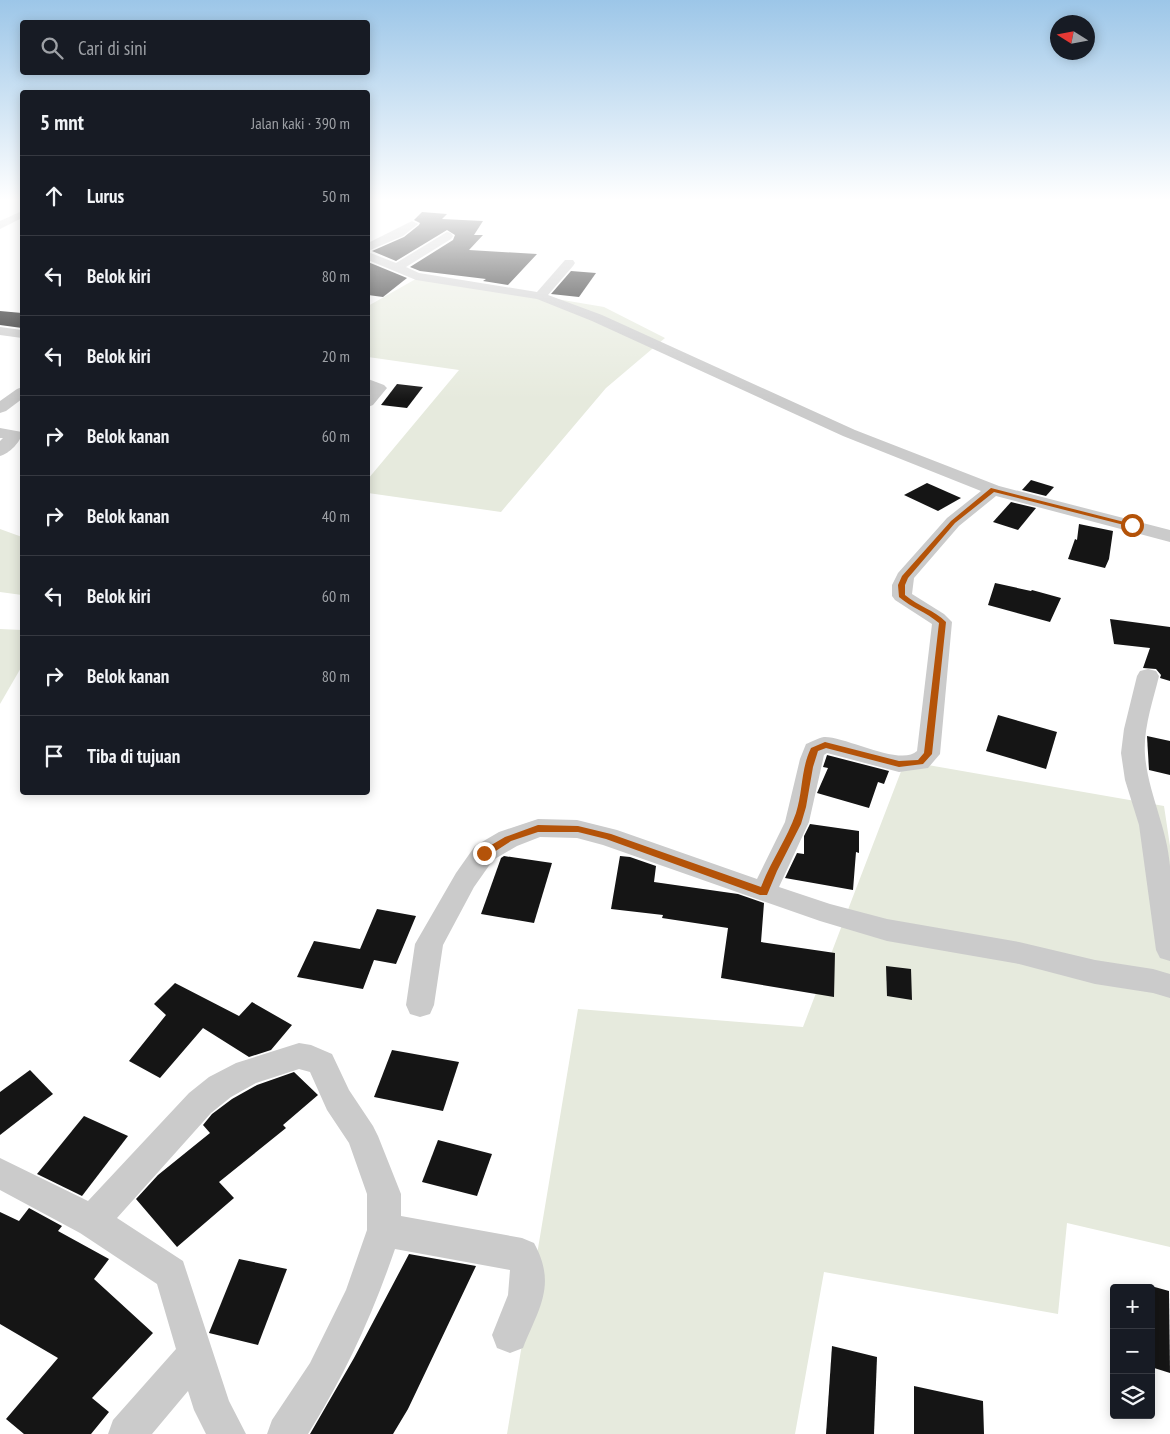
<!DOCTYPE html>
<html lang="id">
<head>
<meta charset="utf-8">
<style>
	:root { --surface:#171b24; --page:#20242c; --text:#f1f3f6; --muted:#9ea1a6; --line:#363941 }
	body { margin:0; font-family:"PT Sans Narrow",sans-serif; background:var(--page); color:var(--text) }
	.controls { position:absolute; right:15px; bottom:15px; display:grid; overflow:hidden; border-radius:5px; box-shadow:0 2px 12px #0003 }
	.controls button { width:45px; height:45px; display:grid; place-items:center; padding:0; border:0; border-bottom:1px solid var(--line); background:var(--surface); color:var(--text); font:25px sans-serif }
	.compass { position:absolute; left:1050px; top:15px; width:45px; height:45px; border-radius:50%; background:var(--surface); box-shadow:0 2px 12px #0003; rotate:281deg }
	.stop { position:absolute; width:15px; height:15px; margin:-11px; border:4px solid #b45309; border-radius:50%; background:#fff }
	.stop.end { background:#b45309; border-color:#fff; box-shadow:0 1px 5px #0008 }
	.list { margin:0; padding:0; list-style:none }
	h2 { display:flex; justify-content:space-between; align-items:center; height:65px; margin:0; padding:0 20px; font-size:21px }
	h2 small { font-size:16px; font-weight:400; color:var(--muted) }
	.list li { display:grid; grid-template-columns:32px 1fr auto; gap:15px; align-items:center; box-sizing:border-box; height:80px; padding:0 20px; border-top:1px solid var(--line) }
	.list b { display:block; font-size:19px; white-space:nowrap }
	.list em { font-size:16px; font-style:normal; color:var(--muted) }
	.icon { flex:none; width:28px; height:28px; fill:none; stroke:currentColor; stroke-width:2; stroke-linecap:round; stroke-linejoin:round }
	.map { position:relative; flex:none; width:1170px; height:1434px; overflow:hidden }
	.search { position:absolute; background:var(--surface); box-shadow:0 2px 12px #0003; left:20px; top:20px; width:350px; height:55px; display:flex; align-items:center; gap:12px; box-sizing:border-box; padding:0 18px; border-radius:5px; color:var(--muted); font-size:19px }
	.panel { position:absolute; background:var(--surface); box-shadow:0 2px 12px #0003; left:20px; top:90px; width:350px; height:705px; border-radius:5px }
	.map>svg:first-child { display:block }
	.green { fill:#e6eadd }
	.building { fill:#151515 }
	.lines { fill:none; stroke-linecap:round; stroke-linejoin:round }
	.street { fill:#cbcbcb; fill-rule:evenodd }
	.route { fill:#b45309 }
</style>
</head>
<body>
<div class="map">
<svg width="1170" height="1434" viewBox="0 0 1170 1434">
	<rect width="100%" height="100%" fill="#fff"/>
	<g class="green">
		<polygon points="421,276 604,307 665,338 606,388 501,512 368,493 368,479 459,370 368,357 368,306"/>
		<polygon points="0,529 22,537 22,595 0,592"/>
		<polygon points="0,629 22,630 22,666 0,704"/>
		<polygon points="905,761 1164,806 1170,846 1170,1247 1067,1223 1058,1314 824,1272 795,1434 507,1434 578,1009 803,1027"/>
	</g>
	<g class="building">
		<polygon points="422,212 447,214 442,219 483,221 474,235 483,235 469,250 537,254 508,285 483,281 486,279 420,271 410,267 453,240 455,235 447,230 396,261 372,251 404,237 419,225 420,223 414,220"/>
		<polygon points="368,262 407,278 383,297 368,295"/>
		<polygon points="571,271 596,273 579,297 551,294"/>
		<polygon points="0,311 22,313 22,328 0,325"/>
		<polygon points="397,384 423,387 407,408 381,405"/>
		<polygon points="1031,480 1054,487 1046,496 1022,490"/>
		<polygon points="927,483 961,498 938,511 904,495"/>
		<polygon points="1011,502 1036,508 1018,530 993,522"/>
		<polygon points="1079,524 1113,531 1109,559 1105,568 1068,559 1075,539 1077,540"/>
		<polygon points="995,583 1031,591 1032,590 1061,598 1050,622 988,605"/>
		<polygon points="1110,619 1170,627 1170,681 1160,678 1161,675 1156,669 1143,668 1150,648 1114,644"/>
		<polygon points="998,715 1057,732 1046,769 986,751"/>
		<polygon points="1147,736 1170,741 1170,775 1149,770"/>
		<polygon points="827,755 889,771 884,784 878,782 869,808 817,793 828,768 823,767"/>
		<polygon points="810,824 859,831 859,853 856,852 853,890 785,878 797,853 804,854 804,836"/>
		<polygon points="504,856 552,863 534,923 481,914 501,858"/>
		<polygon points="620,856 630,857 656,866 654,882 738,894 764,903 761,942 835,953 834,997 721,978 728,928 662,918 663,915 611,909"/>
		<polygon points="377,909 416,916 396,964 374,960 363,989 297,977 314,941 360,949"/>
		<polygon points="886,966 911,969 912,1000 887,996"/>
		<polygon points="175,983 239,1016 252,1002 292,1025 271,1050 249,1057 203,1028 160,1078 129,1061 166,1015 154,1004"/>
		<polygon points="392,1050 459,1062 443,1111 374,1097"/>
		<polygon points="30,1070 53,1094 0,1135 0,1092"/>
		<polygon points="294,1072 318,1095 283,1125 286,1128 219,1182 234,1198 177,1247 136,1199 158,1175 210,1133 203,1125 212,1114 232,1099 257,1085"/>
		<polygon points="84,1116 128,1136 82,1196 37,1174"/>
		<polygon points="438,1140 492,1154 477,1196 422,1182"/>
		<polygon points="29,1208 62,1226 58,1231 109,1259 94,1279 153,1333 92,1398 109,1412 91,1434 24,1434 6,1419 58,1358 0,1324 0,1212 19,1221"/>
		<polygon points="409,1254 476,1266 408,1409 393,1434 310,1434 354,1358"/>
		<polygon points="239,1259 287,1269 258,1345 209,1333"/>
		<polygon points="1151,1286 1169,1291 1170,1373 1151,1367"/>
		<polygon points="832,1346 877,1357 874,1434 826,1434"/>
		<polygon points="914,1386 983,1401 984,1434 914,1434"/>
	</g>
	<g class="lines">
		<g class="street">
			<polygon points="22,211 22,218 0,229 0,221"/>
			<polygon points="412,221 418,224 403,236 368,251 368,243"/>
			<path d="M447,232L451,233L453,236L451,239L406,267L419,273L537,292L565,260H573L575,263L573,266L548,295L602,315L855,430L999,486L1170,530V542L996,496L959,526L914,578L912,594L944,614L952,622L940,754L928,768L899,772L827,753L824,755L809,822L779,887L830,904L887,919L1019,942L1095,960L1153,969L1170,974V998L1153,993L1095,984L1019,964L887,941L820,921L603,845L577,838L540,837L517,846L493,860L474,887L443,945L434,1005L430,1014L420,1017L410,1014L406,1005L415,944L456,873L475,846L499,832L538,819L577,820L617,830L757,879L785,822L800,759L806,744C811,742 818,738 824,737C845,736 901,767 917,751L932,624L895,600L892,596V585L898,573L947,518L981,491L843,436L592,321L537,299L416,280L368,260V252L396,263Z"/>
			<polygon points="0,327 22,330 22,338 0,335"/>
			<polygon points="368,379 384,385 387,388 373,405 368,407 368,392 370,390 368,389"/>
			<polygon points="22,387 22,399 6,411 0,413 0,401 17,389"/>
			<path d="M0,428L22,432C22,441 9,454 0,456V441L3,438H0Z"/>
			<path d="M1148,669L1156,671L1159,676C1153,701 1143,729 1145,755C1148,793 1167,827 1170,866C1170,897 1170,930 1170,961L1160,958L1156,950L1139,825L1125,780L1121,753L1124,729L1137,676L1140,671Z"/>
			<path d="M299,1043L311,1045L332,1054L349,1090L373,1126L378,1136L401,1194V1216L522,1238L534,1243C557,1285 539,1308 523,1348L510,1353L497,1348L492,1335L508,1295L510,1270L395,1249C372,1316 346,1373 308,1434H267L272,1420L310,1363L346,1290L367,1230V1194L349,1143L327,1110L310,1072L299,1069L256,1083L231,1097L211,1113L117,1218L183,1261L229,1401L246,1434H206L194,1410L188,1391L152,1434H108L113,1420L176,1349L157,1284L80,1233L0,1190V1158L88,1201L189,1093L209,1077L236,1063Z"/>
		</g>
	</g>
	<linearGradient id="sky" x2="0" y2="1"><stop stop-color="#9cc6e8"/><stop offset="0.5" stop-color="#fff"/><stop offset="1" stop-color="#fff" stop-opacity="0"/></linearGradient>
	<rect width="1170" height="400" fill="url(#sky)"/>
	<path class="route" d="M991,488L1136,525L1132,527L994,492L955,523L908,578L905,585V595C918,606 934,610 946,622L932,754L923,764L899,767L826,748L818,751L813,767L806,807L801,824L777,871L767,895H760L606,839L578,832H538L511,841L488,856H481V851L505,837L538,825L578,826L611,834L761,887C771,861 787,839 796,813C803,791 801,768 811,748L825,742L899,761L918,760L924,753L939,623C926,612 912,608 899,597L898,585L902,576L951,521Z"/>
</svg>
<div class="controls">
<button>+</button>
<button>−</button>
<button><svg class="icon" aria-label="layers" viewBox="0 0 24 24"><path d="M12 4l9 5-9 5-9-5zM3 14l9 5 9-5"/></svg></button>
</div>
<svg class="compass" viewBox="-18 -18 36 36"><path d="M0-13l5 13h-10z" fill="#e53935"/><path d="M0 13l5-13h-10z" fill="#9ea1a6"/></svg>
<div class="stop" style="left:1132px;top:525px"></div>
<div class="stop end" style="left:484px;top:853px"></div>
<div class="search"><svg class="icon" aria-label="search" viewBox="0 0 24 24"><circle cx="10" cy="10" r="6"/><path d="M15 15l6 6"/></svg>Cari di sini</div>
<section class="panel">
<h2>5 mnt<small>Jalan kaki · 390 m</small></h2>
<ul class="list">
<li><svg class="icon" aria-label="ahead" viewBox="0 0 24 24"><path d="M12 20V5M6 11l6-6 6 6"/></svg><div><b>Lurus</b></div><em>50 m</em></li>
<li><svg class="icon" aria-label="left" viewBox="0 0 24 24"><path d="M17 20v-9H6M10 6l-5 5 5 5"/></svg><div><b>Belok kiri</b></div><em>80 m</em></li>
<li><svg class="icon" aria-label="left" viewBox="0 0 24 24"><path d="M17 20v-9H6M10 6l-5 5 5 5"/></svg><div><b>Belok kiri</b></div><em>20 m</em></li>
<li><svg class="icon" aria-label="right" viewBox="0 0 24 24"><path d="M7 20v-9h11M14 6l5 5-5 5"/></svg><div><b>Belok kanan</b></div><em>60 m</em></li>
<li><svg class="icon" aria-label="right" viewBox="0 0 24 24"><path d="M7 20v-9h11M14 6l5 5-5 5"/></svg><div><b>Belok kanan</b></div><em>40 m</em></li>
<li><svg class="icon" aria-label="left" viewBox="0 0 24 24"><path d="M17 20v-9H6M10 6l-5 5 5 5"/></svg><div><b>Belok kiri</b></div><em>60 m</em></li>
<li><svg class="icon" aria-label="right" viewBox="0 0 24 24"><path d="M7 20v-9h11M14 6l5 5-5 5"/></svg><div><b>Belok kanan</b></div><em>80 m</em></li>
<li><svg class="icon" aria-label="arrive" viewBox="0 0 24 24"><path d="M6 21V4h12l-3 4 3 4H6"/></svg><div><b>Tiba di tujuan</b></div></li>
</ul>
</section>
</div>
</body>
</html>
